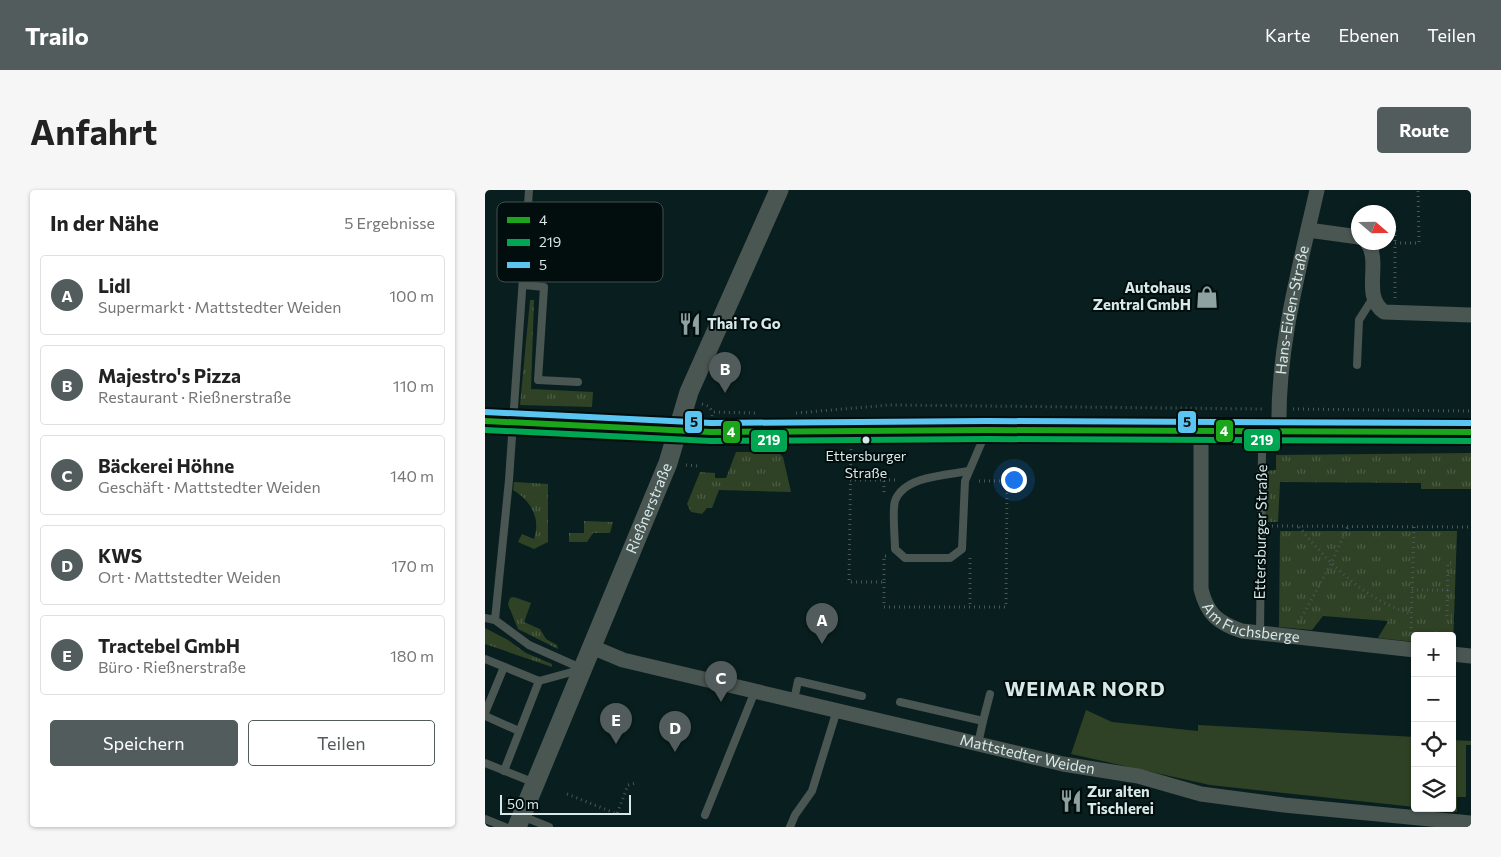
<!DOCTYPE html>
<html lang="de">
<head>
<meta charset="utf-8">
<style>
	:root { --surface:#fff; --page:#f6f6f6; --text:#222; --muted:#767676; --line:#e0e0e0; --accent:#535c5c }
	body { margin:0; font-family:Commissioner,sans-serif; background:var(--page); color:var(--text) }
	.controls { position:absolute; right:15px; bottom:15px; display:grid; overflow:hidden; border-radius:5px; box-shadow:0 1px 4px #0004 }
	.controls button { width:45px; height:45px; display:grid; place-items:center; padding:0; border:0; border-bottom:1px solid var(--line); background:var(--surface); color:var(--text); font:25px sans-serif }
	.compass { position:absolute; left:866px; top:15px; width:45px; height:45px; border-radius:50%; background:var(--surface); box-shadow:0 1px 4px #0004; rotate:110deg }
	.scale { position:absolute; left:15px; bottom:12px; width:131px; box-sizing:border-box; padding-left:5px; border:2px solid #d6e9e8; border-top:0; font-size:14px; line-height:18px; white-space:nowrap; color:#d6e9e8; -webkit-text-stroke:4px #020d0d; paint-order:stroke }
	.you { position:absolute; left:528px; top:289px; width:18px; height:18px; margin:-12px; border:4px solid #fff; border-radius:50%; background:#1a73e8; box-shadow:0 0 0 8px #1a73e833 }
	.badge { display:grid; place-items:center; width:32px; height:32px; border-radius:50%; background:var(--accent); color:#fff; font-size:16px; font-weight:700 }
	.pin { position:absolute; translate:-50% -41px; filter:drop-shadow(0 1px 2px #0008) }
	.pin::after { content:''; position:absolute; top:26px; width:18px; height:15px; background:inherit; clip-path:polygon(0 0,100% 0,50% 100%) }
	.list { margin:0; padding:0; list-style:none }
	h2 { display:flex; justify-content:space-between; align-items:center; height:65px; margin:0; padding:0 20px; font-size:21px }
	h2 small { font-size:16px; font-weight:400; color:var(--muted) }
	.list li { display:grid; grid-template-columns:32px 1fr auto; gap:15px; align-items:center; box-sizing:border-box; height:80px; margin:0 10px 10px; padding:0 10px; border:1px solid var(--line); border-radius:5px }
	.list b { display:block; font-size:19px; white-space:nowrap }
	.list p { margin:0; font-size:16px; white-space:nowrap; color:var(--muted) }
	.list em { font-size:16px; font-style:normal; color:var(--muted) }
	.actions { display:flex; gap:10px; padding:15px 20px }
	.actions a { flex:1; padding:11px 0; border:1px solid var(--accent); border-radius:5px; text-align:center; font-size:18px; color:var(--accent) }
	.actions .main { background:var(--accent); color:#fff }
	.icon { flex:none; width:28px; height:28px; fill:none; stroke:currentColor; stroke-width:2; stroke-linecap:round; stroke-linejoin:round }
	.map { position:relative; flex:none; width:986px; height:637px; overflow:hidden; border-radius:5px }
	header { display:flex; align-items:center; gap:30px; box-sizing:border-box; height:70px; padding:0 25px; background:var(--accent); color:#fff }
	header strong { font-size:24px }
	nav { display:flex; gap:28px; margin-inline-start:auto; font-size:18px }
	.intro { display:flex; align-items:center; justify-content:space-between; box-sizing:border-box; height:120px; padding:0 30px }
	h1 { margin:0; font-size:35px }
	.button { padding:12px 22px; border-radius:5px; background:var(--accent); color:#fff; font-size:18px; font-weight:700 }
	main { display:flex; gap:30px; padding:0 30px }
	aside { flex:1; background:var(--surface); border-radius:5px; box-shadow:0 1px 4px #0004 }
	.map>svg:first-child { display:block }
	.grass { fill:url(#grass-tufts) }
	.garden { fill:#2f4225 }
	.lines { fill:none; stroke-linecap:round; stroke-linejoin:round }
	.path { stroke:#4b5755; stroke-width:3; stroke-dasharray:1 4; stroke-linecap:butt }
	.service { stroke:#4a5652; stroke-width:8 }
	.minor { stroke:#4a5652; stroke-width:15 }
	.tertiary { stroke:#4a5652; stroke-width:19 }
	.bus-1-casing { stroke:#020d0d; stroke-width:10 }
	.bus-2-casing { stroke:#020d0d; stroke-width:10 }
	.bus-3-casing { stroke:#020d0d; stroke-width:10 }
	.bus-1 { stroke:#1aa51a; stroke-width:6 }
	.bus-2 { stroke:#00a651; stroke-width:6 }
	.bus-3 { stroke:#5bc5f2; stroke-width:6 }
	.bus-dot { fill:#d6e9e8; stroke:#020d0d; stroke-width:2 }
	.labels { text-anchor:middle; stroke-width:4; stroke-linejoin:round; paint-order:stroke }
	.bus-label { font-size:14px; fill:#d6e9e8; stroke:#020d0d }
	.poi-label { font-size:15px; font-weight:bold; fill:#d6e9e8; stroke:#020d0d; text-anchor:start }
	.street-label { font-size:15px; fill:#d6e9e8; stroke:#020d0d }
	.district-label { font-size:20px; font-weight:bold; letter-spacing:1px; fill:#d6e9e8; stroke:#020d0d }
	.key { fill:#020d0d; stroke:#424f4f; stroke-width:1 }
	.key-label { font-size:14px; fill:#d6e9e8 }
	.line-badge { stroke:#020d0d; stroke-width:2 }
	.badge-label { font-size:14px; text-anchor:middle; font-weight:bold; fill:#fff }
	.pale-badge-label { font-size:14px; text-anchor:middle; font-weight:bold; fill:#111 }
</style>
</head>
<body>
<header>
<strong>Trailo</strong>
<nav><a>Karte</a><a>Ebenen</a><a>Teilen</a></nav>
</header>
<div class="intro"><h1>Anfahrt</h1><a class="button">Route</a></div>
<main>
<aside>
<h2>In der Nähe<small>5 Ergebnisse</small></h2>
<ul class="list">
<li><span class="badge">A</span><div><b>Lidl</b><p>Supermarkt · Mattstedter Weiden</p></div><em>100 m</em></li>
<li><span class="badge">B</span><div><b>Majestro's Pizza</b><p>Restaurant · Rießnerstraße</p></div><em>110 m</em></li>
<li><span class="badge">C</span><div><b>Bäckerei Höhne</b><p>Geschäft · Mattstedter Weiden</p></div><em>140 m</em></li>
<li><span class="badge">D</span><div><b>KWS</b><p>Ort · Mattstedter Weiden</p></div><em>170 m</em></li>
<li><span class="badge">E</span><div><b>Tractebel GmbH</b><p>Büro · Rießnerstraße</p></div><em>180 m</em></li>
</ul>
<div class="actions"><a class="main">Speichern</a><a>Teilen</a></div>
</aside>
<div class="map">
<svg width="986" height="637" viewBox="0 0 986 637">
	<defs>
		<pattern id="grass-tufts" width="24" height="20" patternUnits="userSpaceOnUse" patternTransform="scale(1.25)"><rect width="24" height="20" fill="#2f4225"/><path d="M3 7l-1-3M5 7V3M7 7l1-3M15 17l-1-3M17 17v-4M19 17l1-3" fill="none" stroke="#4c5d45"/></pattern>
	</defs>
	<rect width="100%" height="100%" fill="#091f1f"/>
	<g class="grass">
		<polygon points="45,110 49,110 46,199 108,202 107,217 35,215"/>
		<polygon points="251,262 293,262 298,267 306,302 234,300 227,318 222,318 217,324 206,322 202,314 215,282 230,283 230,288 241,288"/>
		<polygon points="986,263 986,299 936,299 936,293 795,292 793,332 780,332 780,281 791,280 791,265"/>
		<path d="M29,292L63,294V352L49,359L33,352L37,344L49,349C56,328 46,311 28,300Z"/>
		<polygon points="99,331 128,332 125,343 108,343 102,352 84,352 84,343 99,343"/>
		<polygon points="795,341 972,341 968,455 967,446 930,446 930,452 893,448 903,431 838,426 827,440 794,437"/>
		<polygon points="29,407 46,413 39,432 55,439 61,449 72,455 73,459 33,439 23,414 25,408"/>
		<polygon points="0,438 23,450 41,463 67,474 67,477 0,454"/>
	</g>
	<g class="garden">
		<polygon points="601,520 627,532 713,541 713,535 930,547 930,617 725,595 586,564"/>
		<polygon points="967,550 986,551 986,555 981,555 981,607 972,607 972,622 940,618 967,618"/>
	</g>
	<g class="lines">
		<g class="path">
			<polyline points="904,36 910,36 910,53"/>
			<polyline points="910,108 910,53 934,53 933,0"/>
			<polyline points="217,214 223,216 228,222"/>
			<polyline points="808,219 986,221"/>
			<polyline points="311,223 405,215 779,219"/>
			<polyline points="227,226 228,222 272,223"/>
			<polyline points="366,259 364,392 399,392 399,366 401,366"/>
			<polyline points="201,275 213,276"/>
			<polyline points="365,290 399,290 399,303"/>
			<polyline points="399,290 411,290"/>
			<polyline points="787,336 986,337"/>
			<path d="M814,337C845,374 879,410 927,424"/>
			<polyline points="485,368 485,417"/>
			<polyline points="399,392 399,417 521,417 522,291 493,291"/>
			<polyline points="927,400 963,400"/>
			<polyline points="967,426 962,426 963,373 970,373"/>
			<polyline points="814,432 846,374 863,336"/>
			<polyline points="926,443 929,337"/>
			<polyline points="82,604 132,624 143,595 151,593"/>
		</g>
		<g class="service">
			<polyline points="44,0 24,290 10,430 44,455 98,479"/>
			<polyline points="39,95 59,97 53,190 93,192"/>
			<polyline points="872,175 874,130 888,108"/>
			<polyline points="773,241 777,261 775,443"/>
			<path d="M484,281C462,285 419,286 410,311C407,321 410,347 410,359L420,368H465L477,359L480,291L501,242"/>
			<polyline points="0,428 10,430"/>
			<polyline points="0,469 54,491 94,480"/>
			<polyline points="309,510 313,491 377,506"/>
			<polyline points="415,512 498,531 493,554"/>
			<polyline points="0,523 19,477"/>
			<polyline points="0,526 34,541"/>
			<polyline points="498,531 505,504"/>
			<polyline points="0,573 50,593"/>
			<polyline points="19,581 54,491"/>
			<polyline points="220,625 270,501"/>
			<polyline points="37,626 64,637"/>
			<polyline points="0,629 20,637"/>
			<polyline points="305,637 310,625 327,601 352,520"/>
		</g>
		<g class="minor">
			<polyline points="823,40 874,47"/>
			<path d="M882,52C897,73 876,105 899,122L986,125"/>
			<path id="s1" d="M716,241V399C722,424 733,433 757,441L930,460"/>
			<path id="s2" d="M794,241C792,158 814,80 832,0"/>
			<path id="s3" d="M107,457L138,470L578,574L653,586L716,604L799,615L986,633"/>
			<polyline points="967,464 986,466"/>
		</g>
		<g class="tertiary">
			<polyline points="0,231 226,242 317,243 502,240 986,242"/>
			<path id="s4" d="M32,637L183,273L204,202L294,0"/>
		</g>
		<defs>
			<polyline id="bus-1" points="0,231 226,242 502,240 986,242"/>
			<polyline id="bus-2" points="0,240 226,251 502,249 986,251"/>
			<polyline id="bus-3" points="0,222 226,233 502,231 986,233"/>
		</defs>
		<use href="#bus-1" class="bus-1-casing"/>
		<use href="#bus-2" class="bus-2-casing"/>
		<use href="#bus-3" class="bus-3-casing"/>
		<use href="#bus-1" class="bus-1"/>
		<use href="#bus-2" class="bus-2"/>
		<use href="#bus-3" class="bus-3"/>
	</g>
	<defs>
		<symbol id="shop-bare" viewBox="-9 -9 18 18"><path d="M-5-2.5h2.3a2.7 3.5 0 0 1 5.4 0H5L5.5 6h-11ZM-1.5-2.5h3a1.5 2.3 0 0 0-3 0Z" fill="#8ea2a2" stroke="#020d0d" stroke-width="2.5" paint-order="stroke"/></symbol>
		<symbol id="restaurant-bare" viewBox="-9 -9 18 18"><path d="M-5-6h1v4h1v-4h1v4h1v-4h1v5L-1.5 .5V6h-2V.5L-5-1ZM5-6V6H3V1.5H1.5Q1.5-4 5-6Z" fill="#8ea2a2" stroke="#020d0d" stroke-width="2.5" paint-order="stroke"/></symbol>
	</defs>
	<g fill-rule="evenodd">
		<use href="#shop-bare" x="706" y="91" width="32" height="32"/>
		<use href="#restaurant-bare" x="189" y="118" width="32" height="32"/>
		<use href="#restaurant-bare" x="570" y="595" width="32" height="32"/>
	</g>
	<circle class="bus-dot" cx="381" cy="250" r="4.5"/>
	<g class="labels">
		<g class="bus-label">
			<text x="381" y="271">Ettersburger<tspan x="381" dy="17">Straße</tspan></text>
		</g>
		<g class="poi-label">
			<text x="706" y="103" text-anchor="end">Autohaus<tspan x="706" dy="17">Zentral GmbH</tspan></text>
			<text x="222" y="139">Thai To Go</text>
			<text x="602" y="607">Zur alten<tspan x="602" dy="17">Tischlerei</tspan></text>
		</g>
		<g class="street-label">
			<text dy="5" stroke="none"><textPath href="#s2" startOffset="122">Hans-Eiden-Straße</textPath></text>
			<text dy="5" stroke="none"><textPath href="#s4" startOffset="345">Rießnerstraße</textPath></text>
			<text transform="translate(776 342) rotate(-89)" y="5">Ettersburger Straße</text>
			<text dy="5" stroke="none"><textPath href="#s1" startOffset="226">Am Fuchsberge</textPath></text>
			<text dy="5" stroke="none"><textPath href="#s3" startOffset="449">Mattstedter Weiden</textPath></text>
		</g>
		<g class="district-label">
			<text x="600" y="506">WEIMAR NORD</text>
		</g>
	</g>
	<rect x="12" y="12" width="166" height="80" rx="8" class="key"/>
	<rect x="22" y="27" width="23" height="6" fill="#1aa51a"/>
	<rect x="22" y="49" width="23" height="7" fill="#00a651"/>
	<rect x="22" y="72" width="23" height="6" fill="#5bc5f2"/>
	<g class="key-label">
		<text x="54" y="35">4</text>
		<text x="54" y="57">219</text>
		<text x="54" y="80">5</text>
	</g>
	<g class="line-badge">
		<rect x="692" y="220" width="20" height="24" rx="5" fill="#5bc5f2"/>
		<rect x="199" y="220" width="19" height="24" rx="5" fill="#5bc5f2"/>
		<rect x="730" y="229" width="19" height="24" rx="5" fill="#1aa51a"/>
		<rect x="237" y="230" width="19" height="24" rx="5" fill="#1aa51a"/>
		<rect x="758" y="238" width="38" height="24" rx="5" fill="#00a651"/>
		<rect x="265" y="239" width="38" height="24" rx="5" fill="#00a651"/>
	</g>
	<g class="badge-label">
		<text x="739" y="246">4</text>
		<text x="246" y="247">4</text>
		<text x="777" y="255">219</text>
		<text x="284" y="255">219</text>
	</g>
	<g class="pale-badge-label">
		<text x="702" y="237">5</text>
		<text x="209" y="237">5</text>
	</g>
</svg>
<div class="controls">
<button>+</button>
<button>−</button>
<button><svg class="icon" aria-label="locate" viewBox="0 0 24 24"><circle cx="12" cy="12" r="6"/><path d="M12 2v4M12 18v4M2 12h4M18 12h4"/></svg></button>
<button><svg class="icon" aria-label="layers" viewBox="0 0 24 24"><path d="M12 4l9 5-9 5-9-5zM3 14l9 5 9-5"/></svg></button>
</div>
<svg class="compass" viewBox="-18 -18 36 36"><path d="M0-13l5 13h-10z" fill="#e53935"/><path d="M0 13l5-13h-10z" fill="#767676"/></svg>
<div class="scale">50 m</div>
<div class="you"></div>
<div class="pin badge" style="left:337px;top:454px">A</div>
<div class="pin badge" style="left:240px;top:203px">B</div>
<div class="pin badge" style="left:236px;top:512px">C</div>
<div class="pin badge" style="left:190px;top:562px">D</div>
<div class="pin badge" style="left:131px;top:554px">E</div>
</div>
</main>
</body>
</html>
